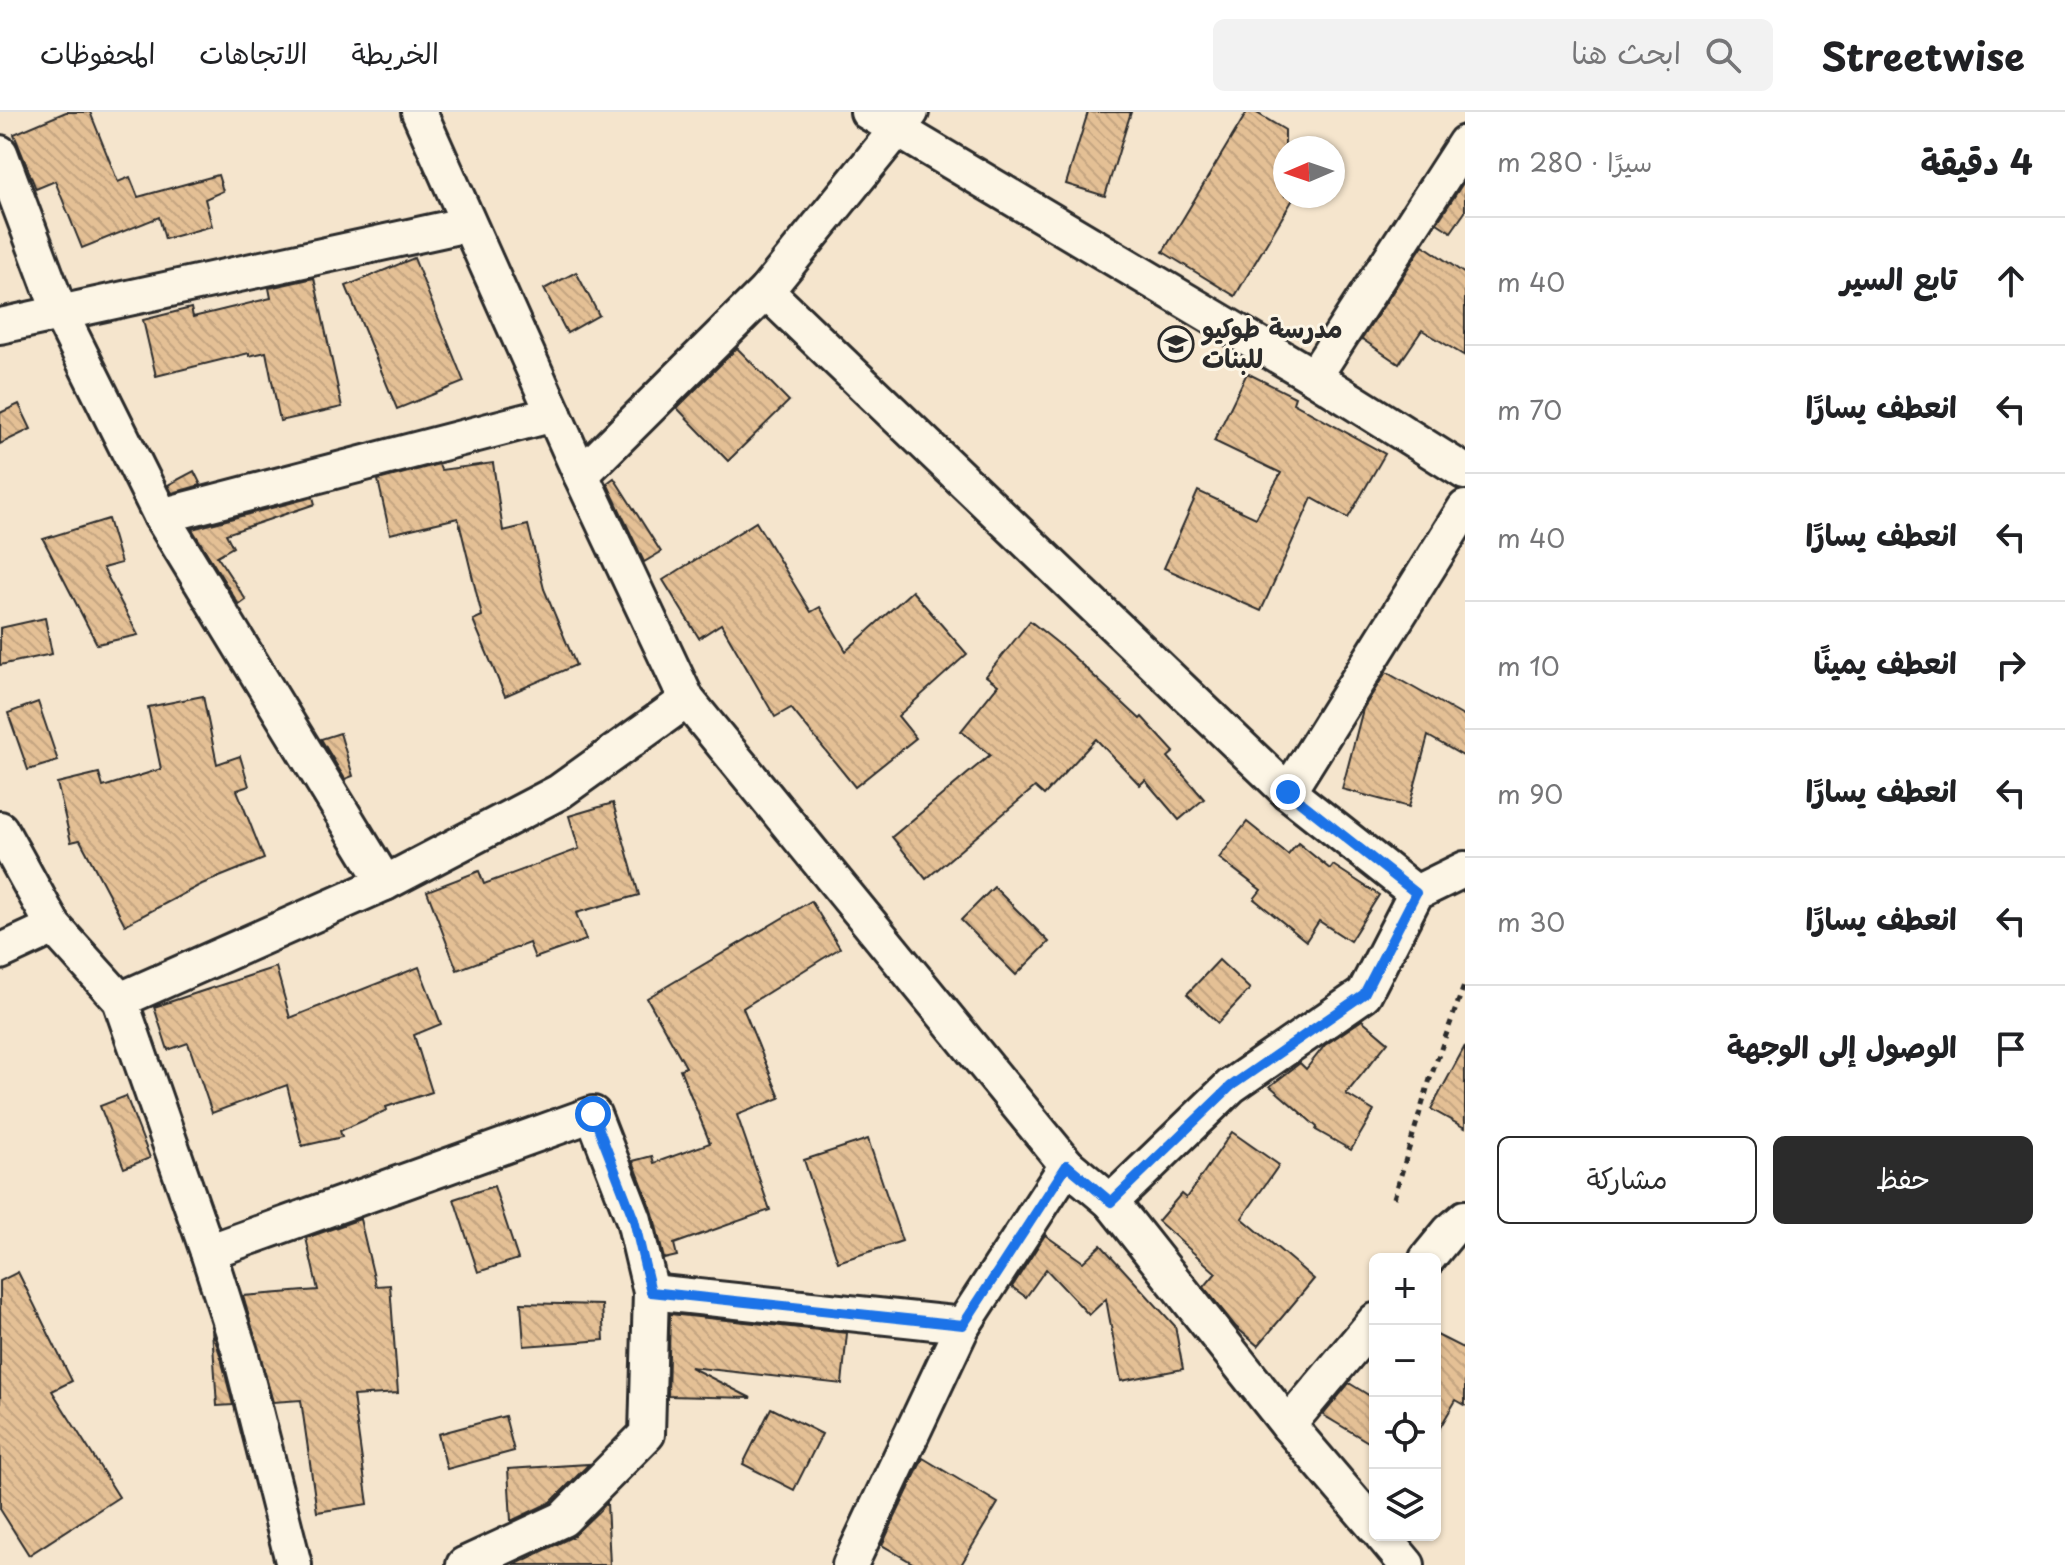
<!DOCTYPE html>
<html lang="ar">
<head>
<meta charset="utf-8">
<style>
	:root { --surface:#fff; --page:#f2f2f2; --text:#202124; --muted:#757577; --line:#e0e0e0; --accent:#2b2b2b }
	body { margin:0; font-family:"Playpen Sans","Playpen Sans Arabic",sans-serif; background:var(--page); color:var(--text); direction:rtl }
	.controls { position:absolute; right:24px; bottom:24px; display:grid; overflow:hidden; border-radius:12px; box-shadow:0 2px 6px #0004 }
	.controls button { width:72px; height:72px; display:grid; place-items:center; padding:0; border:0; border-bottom:2px solid var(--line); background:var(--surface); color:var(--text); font:40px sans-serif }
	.compass { position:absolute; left:1273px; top:24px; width:72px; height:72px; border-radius:50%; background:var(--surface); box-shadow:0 2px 6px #0004; rotate:268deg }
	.stop { position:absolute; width:24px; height:24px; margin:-18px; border:6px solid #1a73e8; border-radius:50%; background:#fff }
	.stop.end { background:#1a73e8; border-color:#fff; box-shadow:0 2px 8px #0008 }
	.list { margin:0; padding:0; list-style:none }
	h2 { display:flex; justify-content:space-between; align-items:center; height:104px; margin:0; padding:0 32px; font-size:34px }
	h2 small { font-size:26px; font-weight:400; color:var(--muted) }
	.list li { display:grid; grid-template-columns:52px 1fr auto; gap:24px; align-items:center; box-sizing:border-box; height:128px; padding:0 32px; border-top:2px solid var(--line) }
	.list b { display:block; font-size:30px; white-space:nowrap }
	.list em { font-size:26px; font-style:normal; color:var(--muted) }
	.actions { display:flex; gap:16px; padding:24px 32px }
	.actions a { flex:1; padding:18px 0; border:2px solid var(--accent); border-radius:12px; text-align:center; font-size:28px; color:var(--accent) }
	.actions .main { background:var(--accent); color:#fff }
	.icon { flex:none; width:44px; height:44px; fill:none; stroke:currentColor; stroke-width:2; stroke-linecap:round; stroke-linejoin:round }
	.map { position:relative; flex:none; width:1465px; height:1453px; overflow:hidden; direction:ltr }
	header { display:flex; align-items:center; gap:48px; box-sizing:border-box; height:112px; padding:0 40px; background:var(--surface); border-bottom:2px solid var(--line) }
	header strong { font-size:38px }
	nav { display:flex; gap:44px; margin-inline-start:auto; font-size:28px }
	.search { width:560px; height:72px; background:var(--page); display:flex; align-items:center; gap:20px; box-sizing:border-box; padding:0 28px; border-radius:12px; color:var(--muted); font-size:30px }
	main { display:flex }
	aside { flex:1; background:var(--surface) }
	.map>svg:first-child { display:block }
	.building { fill:url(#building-back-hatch); stroke:#2b2b2b; stroke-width:2 }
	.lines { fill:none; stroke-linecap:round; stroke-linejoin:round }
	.street-casing { stroke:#2b2b2b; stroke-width:40 }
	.path { stroke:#2b2b2b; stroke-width:5; stroke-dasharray:6 6; stroke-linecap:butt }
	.street { stroke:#fcf5e5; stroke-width:34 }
	.route { stroke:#1a73e8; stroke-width:10 }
	.labels { text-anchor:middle; stroke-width:6; stroke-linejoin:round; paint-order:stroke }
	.poi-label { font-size:26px; font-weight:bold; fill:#2b2b2b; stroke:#fcf5e5; text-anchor:start }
</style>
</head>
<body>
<header>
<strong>Streetwise</strong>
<div class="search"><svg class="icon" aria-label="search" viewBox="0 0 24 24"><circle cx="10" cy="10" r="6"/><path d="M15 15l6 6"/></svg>ابحث هنا</div>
<nav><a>الخريطة</a><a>الاتجاهات</a><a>المحفوظات</a></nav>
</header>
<main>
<aside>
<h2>4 دقيقة<small>سيرًا · 280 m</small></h2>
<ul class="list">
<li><svg class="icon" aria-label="ahead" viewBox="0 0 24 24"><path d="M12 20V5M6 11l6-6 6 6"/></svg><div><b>تابع السير</b></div><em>40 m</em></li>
<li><svg class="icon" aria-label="left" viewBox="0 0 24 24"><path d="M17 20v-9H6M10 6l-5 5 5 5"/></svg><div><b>انعطف يسارًا</b></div><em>70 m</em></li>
<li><svg class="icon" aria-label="left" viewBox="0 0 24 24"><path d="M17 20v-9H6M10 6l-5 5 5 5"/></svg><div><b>انعطف يسارًا</b></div><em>40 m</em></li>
<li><svg class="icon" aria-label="right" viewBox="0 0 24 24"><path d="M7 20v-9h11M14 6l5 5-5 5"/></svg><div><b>انعطف يمينًا</b></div><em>10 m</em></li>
<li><svg class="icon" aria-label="left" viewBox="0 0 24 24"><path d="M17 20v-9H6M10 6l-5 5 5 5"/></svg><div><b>انعطف يسارًا</b></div><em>90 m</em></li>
<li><svg class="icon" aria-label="left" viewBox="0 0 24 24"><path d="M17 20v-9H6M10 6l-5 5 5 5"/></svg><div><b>انعطف يسارًا</b></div><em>30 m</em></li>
<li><svg class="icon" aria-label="arrive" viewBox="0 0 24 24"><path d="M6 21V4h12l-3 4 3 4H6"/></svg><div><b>الوصول إلى الوجهة</b></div></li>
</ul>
<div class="actions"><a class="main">حفظ</a><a>مشاركة</a></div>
</aside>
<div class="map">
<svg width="1465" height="1453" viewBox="0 0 1465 1453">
	<defs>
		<pattern id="building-back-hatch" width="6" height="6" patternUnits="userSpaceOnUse" patternTransform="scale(2)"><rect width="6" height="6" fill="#e4c095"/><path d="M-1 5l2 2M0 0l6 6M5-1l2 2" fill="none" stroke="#c4a581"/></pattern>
	</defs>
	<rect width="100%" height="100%" fill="#f5e5cd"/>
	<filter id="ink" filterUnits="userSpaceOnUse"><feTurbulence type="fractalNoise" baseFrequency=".0125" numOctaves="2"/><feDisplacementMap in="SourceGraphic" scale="16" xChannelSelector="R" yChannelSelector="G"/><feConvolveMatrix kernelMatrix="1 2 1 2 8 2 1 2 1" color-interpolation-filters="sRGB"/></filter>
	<g filter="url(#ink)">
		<g class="building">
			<polygon points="66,0 90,0 118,70 130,65 138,85 218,63 223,79 205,87 212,114 165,127 159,105 82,136 55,69 36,77 14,22"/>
			<polygon points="1088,0 1131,0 1105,84 1066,72"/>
			<polygon points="1247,0 1255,0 1285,18 1285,84 1295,84 1235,184 1163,140"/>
			<polygon points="1465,68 1465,100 1451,120 1437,111"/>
			<polygon points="1423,133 1465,162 1465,244 1422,218 1399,252 1362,227"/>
			<polygon points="414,146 464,270 397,297 346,174"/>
			<polygon points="576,160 599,203 567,221 544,177"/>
			<polygon points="314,166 342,295 280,309 266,240 249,244 249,241 156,264 143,208 191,196 193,205 271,186 269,176"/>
			<polygon points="737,236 789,289 728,349 677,296"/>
			<polygon points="1247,261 1295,285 1293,291 1385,342 1348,406 1312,386 1261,499 1164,456 1198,379 1256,406 1281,361 1214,329"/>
			<polygon points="19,292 31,317 0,332 0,301"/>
			<polygon points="493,351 503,419 528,413 544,477 576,553 505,584 473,508 482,504 458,406 390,422 378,368 439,352 441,358"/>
			<polygon points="194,359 201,373 172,381 168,373"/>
			<polygon points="614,366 661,440 644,450 607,371"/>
			<polygon points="313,385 315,392 226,422 233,435 217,444 246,488 239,493 192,417"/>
			<polygon points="108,407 121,451 103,456 138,523 97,532 43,427"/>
			<polygon points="756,410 811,500 820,495 846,539 912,479 967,542 898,604 916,626 855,675 791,596 775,605 721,512 699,526 663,468"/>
			<polygon points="45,506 52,542 0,553 0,516"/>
			<polygon points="1030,509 1065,537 1140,607 1142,605 1174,640 1168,645 1204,687 1179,708 1145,668 1140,673 1096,627 1044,683 1035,675 926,767 892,725 990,643 961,619 998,573 986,564"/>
			<polygon points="1386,560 1465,605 1465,645 1428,624 1409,695 1342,677 1363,597"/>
			<polygon points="203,584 217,652 240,644 249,674 237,678 264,747 202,772 125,813 80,728 71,730 57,671 99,661 103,675 161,657 148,595"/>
			<polygon points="38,590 58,649 28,658 8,601"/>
			<polygon points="340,621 353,664 345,667 321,627"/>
			<polygon points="613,691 639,783 576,801 586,828 535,846 529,831 457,858 427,779 479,759 484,772 579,737 569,704"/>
			<polygon points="1247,710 1288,743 1298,731 1330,757 1333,753 1379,783 1350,829 1319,809 1306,829 1254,787 1261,778 1219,746"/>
			<polygon points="994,775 1049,830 1016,863 961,808"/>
			<polygon points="811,789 840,836 743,896 780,986 737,1003 770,1098 674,1132 677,1144 664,1147 653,1101 633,1049 652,1044 654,1051 710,1031 680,957 686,955 647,886"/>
			<polygon points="1219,848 1250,877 1218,911 1187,882"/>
			<polygon points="276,855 290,906 419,855 441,912 414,923 432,980 386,995 387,998 340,1019 342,1025 302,1034 287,973 212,1001 188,931 168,938 154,895"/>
			<polygon points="1362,908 1388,930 1346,982 1374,999 1351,1038 1316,1018 1317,1015 1270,974 1300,951 1306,957 1325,933"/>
			<polygon points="1465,934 1465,1016 1431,997"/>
			<polygon points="126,984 150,1046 124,1056 100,994"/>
			<polygon points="1232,1020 1279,1053 1242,1106 1314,1167 1258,1234 1236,1215 1204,1175 1216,1161 1158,1109 1181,1082 1186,1086"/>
			<polygon points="868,1027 902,1129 838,1150 804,1048"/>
			<polygon points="494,1074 518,1147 478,1160 454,1087"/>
			<polygon points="360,1107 376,1174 390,1173 398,1281 353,1284 368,1392 317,1400 301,1288 273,1290 243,1184 318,1178 306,1126"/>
			<polygon points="1045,1123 1083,1150 1101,1133 1175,1214 1183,1257 1121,1269 1106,1187 1089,1203 1046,1157 1026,1185 1012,1175"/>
			<polygon points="18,1160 72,1269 52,1279 119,1385 29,1443 0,1397 0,1169"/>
			<polygon points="521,1191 602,1193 604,1228 524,1234"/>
			<polygon points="670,1202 847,1221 842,1272 690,1255 751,1286 668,1284"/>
			<polygon points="212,1217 221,1246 233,1293 217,1294"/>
			<polygon points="1435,1222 1465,1237 1465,1293 1456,1288 1435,1324"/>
			<polygon points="1349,1271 1375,1287 1375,1334 1323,1303"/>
			<polygon points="771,1296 822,1322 794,1378 743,1352"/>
			<polygon points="505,1304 514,1339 447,1357 438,1322"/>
			<polygon points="923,1346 998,1391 961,1453 916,1453 882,1433"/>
			<polygon points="589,1352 551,1390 511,1409 508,1357"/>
			<polygon points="607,1391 610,1453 514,1453 572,1425"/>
		</g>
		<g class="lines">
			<defs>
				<g id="street">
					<polyline points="419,0 581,363 687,588 1067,1053 1111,1090 1288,1313 1375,1415"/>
					<polyline points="868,0 1314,265 1465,360"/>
					<polyline points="0,41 60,201 161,404 385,771"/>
					<polyline points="766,179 1288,680 1416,781"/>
					<polyline points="0,214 468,112"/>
					<polyline points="1314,265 1465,31"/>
					<polyline points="581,363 766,179 911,0"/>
					<polyline points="161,404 554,302"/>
					<polyline points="1288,680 1465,396"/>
					<polyline points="0,717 54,815 120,888 208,1140 240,1240 294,1453"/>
					<polyline points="0,840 54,815"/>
					<polyline points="120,888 385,771 559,680 687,588"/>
					<polyline points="1111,1090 1231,974 1364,882 1416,781 1465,757"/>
					<polyline points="208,1140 593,1002 634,1108 651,1180 647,1322 563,1407 464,1453"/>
					<polyline points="1427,1147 1450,1119 1465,1106"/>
					<polyline points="651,1180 963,1213"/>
					<polyline points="1288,1313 1375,1209"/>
					<polyline points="1382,1423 1407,1453"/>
					<polyline points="850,1453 963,1213 1067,1053"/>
				</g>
			</defs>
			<use href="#street" class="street-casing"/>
			<polyline class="path" points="1394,1086 1430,967 1465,871"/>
			<use href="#street" class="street"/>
		</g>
	</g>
	<g class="lines" filter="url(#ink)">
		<polyline class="route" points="593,1002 634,1108 651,1180 963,1213 1067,1053 1111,1090 1231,974 1364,882 1416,781 1288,680"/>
	</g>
	<defs>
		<symbol id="school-ring" viewBox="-11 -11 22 22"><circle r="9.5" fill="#fcf5e5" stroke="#2b2b2b" stroke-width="1.5"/><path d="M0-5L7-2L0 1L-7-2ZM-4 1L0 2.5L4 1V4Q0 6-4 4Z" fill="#2b2b2b"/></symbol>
	</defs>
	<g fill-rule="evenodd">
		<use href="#school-ring" x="1156" y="212" width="40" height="40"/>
	</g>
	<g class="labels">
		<g class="poi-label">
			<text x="1202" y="226">مدرسة طوكيو<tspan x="1202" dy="30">للبنات</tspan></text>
		</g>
	</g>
</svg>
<div class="controls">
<button>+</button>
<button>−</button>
<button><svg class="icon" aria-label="locate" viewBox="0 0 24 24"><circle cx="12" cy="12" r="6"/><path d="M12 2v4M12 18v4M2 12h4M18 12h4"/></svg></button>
<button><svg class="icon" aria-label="layers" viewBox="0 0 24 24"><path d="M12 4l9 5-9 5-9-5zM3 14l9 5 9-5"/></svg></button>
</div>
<svg class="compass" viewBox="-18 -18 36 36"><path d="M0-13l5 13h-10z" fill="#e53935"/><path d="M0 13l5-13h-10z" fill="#757577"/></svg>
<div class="stop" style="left:593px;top:1002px"></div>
<div class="stop end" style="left:1288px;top:680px"></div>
</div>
</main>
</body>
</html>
